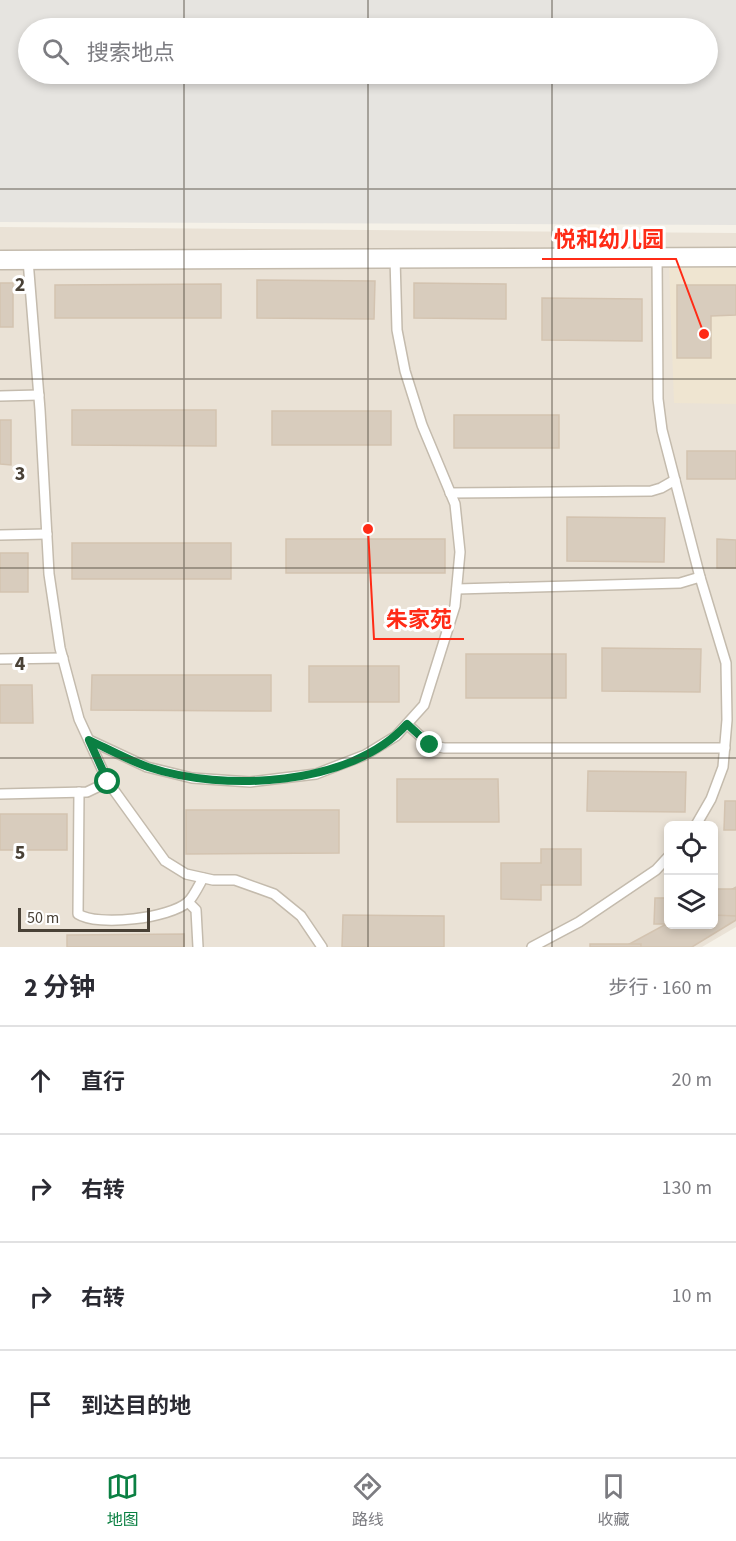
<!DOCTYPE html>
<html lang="zh">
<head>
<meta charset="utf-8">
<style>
	:root { --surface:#fff; --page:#f2f2f3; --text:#2b2b33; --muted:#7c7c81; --line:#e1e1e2; --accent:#0b8043 }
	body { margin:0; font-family:"Source Sans 3","Noto Sans SC",sans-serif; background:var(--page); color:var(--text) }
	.controls { position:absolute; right:18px; bottom:18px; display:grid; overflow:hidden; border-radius:9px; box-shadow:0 3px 9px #0003 }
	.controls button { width:54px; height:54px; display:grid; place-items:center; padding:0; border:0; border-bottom:2px solid var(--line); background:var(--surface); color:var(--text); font:30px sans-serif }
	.scale { position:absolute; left:18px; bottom:15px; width:132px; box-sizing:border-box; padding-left:6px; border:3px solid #494136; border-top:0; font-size:16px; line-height:21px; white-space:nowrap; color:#494136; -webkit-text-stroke:4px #fff; paint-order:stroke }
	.stop { position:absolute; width:18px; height:18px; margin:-14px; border:4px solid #0b8043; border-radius:50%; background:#fff }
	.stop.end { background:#0b8043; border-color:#fff; box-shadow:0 2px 6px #0008 }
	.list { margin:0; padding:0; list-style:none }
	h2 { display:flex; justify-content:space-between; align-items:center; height:78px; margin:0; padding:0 24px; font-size:26px }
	h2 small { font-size:20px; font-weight:400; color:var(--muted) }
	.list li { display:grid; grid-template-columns:39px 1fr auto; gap:18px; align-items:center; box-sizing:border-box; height:108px; padding:0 24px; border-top:2px solid var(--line) }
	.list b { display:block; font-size:22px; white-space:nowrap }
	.list em { font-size:20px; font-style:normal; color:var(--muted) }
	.icon { flex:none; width:33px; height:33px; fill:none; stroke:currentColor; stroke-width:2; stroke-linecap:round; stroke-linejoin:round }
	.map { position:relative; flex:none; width:736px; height:947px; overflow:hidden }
	.search { position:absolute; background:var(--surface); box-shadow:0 3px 9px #0003; left:18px; right:18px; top:18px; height:66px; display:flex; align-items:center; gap:15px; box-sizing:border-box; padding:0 21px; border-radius:33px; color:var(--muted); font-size:22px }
	.sheet { height:510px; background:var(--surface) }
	nav { display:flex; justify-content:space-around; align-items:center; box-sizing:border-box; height:84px; border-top:2px solid var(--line); background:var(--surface); font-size:16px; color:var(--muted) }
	nav a { display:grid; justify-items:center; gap:3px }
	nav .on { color:var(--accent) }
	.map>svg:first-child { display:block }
	.residential { fill:#eae2d6; fill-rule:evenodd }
	.education { fill:#efe5d1 }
	.parking { fill:#e6e4e0; fill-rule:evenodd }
	.building { fill:#d8ccbd; stroke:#d3c3b0; stroke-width:1.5 }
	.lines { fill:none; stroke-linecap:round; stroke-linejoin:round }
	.service-casing { stroke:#c4bbad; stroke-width:12 }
	.minor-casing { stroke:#c4bbad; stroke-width:21 }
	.service { stroke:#fff; stroke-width:9 }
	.minor { stroke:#fff; stroke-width:18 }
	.route { stroke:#0b8043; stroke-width:8 }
	.grid { fill:none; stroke:#494136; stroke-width:1.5; stroke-opacity:0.55 }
	.grid-label { font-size:20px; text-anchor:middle; font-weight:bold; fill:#494136; stroke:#fff; stroke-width:6; stroke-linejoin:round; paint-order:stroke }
	.leader { fill:none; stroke:#ff2b16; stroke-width:2 }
	.callout-dot { fill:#ff2b16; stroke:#fff; stroke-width:2 }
	.callout-label { font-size:22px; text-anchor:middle; font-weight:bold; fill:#ff2b16; stroke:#fff; stroke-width:6; stroke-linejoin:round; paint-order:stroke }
</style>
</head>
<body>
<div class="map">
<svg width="736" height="947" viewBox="0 0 736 947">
	<rect width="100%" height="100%" fill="#f5f1e8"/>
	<path class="residential" d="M0,227L736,233V927L702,947H0ZM668,825H714V924H668Z"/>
	<polygon class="education" points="736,264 736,404 674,403 669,265"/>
	<path class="parking" d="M0,0H736V225L0,222ZM28,28H708V74H28Z"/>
	<g class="building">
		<polygon points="257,280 375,281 374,319 257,318"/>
		<rect x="0" y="283" width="13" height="44"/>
		<polygon points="414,283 506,284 506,319 414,318"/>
		<polygon points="221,284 221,318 55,318 55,285"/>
		<polygon points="677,285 736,285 736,315 711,316 711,358 677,358"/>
		<polygon points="542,298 642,299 642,341 542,340"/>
		<polygon points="72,410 216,410 216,446 72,445"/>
		<rect x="272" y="411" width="119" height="34"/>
		<rect x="454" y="415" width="105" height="33"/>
		<polygon points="0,420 11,420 11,465 0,464"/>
		<rect x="687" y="451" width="49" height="28"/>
		<polygon points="567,517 665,518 664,562 567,561"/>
		<rect x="286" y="539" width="159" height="34"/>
		<polygon points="717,539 736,540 736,568 717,568"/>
		<rect x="72" y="543" width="159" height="36"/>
		<rect x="0" y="553" width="28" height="39"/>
		<polygon points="602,648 701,649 700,692 602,691"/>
		<rect x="466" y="654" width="100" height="44"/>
		<rect x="309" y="666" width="90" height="36"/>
		<polygon points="92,675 271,675 271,711 91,710"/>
		<polygon points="0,685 32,685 33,723 0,723"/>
		<polygon points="588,771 686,772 685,812 587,811"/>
		<polygon points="397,779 498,779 499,822 397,822"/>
		<polygon points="725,801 736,801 736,830 724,830"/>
		<polygon points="186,810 339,810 339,853 186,854"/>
		<rect x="0" y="814" width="67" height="36"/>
		<polygon points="541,849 581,849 581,885 541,885 541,900 501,899 501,863 541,863"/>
		<polygon points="736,887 736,920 692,947 624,947 668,923 714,924 714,899"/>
		<polygon points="714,889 736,889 736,916 714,915"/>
		<polygon points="655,898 668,898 668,924 654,924"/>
		<polygon points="343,915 444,916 444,947 342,947"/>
		<polygon points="184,934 184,947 67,947 67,935"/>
		<rect x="590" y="944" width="51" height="3"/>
	</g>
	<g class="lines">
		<defs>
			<g id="service">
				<polyline points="657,257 658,399 662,430 700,577 726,663 727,720 723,767 711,799 696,825"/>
				<polyline points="28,260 40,410 49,574 60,648 79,719 108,782 165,861 186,874 213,880 235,880 274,894 301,916 322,947"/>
				<polyline points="0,396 39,395"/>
				<polyline points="450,493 651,491 661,488 675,480"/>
				<polyline points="0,535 47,534"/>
				<polyline points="457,589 680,583 700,577"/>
				<polyline points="0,659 63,658"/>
				<polyline points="407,724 430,745 444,748 725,748"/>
				<polyline points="89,740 147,767 192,778 250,782 316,774 365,755 396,736 424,705 455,606 460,552 455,504 422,425 405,371 397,330 395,258"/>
				<path d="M79,792L78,914C98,927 170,918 188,902C194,896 199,885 203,878"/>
				<polyline points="0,794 87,792 108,782"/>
				<polyline points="188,902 196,910 198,947"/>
				<polyline points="532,947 579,922 656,870 668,857"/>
			</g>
			<polyline id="minor" points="0,260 736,257"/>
		</defs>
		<use href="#service" class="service-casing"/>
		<use href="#minor" class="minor-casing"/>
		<use href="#service" class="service"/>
		<use href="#minor" class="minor"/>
	</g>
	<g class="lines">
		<path class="route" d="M108,782L89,740C108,749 128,760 148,767C223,792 351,787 407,724L430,745"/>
	</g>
	<path class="grid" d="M184,0V28M368,0V28M552,0V28M184,74V947M368,74V947M552,74V947M0,189H736M0,379H736M0,568H736M0,758H736"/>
	<g class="grid-label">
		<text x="20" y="291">2</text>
		<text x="20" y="480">3</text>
		<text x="20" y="670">4</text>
		<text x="20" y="859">5</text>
	</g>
	<path class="leader" d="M704 334L676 259H542M368 529L374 639H464"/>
	<g class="callout-dot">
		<circle cx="704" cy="334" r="6"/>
		<circle cx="368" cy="529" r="6"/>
	</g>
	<g class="callout-label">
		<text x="609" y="247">悦和幼儿园</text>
		<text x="419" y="627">朱家苑</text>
	</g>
</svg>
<div class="controls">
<button><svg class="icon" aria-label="locate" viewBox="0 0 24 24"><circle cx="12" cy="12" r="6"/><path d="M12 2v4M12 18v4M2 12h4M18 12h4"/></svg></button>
<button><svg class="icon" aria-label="layers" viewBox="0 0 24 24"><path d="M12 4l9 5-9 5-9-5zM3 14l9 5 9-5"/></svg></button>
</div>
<div class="scale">50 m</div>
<div class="stop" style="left:108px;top:782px"></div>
<div class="stop end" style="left:430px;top:745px"></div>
<div class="search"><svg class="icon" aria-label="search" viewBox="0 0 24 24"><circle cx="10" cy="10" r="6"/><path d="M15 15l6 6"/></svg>搜索地点</div>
</div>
<section class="sheet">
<h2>2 分钟<small>步行 · 160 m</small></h2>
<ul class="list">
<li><svg class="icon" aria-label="ahead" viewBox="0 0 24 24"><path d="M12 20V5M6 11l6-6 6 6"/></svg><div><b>直行</b></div><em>20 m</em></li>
<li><svg class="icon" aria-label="right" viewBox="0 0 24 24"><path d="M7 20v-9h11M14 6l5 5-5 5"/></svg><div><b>右转</b></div><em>130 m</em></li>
<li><svg class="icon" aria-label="right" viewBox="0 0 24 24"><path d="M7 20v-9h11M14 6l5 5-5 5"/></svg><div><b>右转</b></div><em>10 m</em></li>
<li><svg class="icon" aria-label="arrive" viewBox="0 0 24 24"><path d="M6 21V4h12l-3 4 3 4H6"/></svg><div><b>到达目的地</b></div></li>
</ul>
</section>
<nav>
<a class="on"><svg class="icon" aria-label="map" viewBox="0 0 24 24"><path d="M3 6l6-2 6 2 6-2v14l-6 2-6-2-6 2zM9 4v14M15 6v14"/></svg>地图</a>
<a><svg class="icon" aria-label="directions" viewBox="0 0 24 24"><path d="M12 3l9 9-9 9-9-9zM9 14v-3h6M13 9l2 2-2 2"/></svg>路线</a>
<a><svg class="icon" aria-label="saved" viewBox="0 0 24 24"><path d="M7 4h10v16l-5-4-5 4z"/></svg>收藏</a>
</nav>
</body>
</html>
